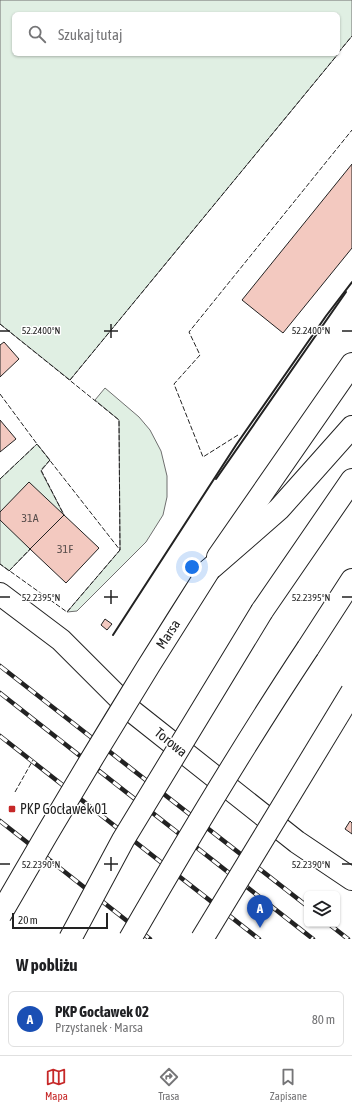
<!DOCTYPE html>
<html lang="pl">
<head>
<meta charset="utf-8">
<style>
	:root { --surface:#fff; --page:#f2f2f2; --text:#202124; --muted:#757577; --line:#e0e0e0; --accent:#c62828 }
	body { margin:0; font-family:"Asap Condensed",sans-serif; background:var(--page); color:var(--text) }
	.controls { position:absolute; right:12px; bottom:12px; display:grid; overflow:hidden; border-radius:6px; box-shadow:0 1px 3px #0004 }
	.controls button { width:36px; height:36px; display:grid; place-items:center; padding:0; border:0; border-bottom:1px solid var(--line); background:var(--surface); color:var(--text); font:20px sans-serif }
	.scale { position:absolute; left:12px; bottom:10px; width:96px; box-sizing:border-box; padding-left:4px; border:2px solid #222; border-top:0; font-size:11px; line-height:14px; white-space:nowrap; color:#222; -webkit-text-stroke:3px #fff; paint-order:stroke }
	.you { position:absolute; left:192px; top:567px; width:14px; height:14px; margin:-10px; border:3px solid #fff; border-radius:50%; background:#1a73e8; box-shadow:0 0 0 6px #1a73e833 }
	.badge { display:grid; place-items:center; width:26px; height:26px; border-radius:50%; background:var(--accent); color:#fff; font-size:13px; font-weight:700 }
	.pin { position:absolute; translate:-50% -33px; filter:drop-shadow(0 1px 2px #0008) }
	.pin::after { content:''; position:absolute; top:21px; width:14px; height:12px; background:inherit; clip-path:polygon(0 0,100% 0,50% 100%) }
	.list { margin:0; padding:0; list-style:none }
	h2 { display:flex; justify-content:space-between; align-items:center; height:52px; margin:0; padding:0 16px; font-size:17px }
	h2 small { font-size:13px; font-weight:400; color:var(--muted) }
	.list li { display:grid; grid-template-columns:26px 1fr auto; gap:12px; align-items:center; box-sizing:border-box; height:56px; margin:0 8px 8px; padding:0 8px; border:1px solid var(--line); border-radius:6px }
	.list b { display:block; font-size:15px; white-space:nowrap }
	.list p { margin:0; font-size:13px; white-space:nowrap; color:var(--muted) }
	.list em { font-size:13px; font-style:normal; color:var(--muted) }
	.icon { flex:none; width:22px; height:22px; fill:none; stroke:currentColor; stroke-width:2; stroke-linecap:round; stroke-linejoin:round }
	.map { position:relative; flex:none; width:352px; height:939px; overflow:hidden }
	.search { position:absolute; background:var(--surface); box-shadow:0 1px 3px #0004; left:12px; right:12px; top:12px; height:44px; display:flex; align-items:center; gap:10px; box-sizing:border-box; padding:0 14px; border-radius:6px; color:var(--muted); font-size:15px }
	.sheet { height:116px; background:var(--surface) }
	nav { display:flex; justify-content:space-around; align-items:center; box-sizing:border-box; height:56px; border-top:1px solid var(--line); background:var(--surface); font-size:11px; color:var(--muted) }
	nav a { display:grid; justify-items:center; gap:2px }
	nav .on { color:var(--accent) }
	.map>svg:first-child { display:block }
	.green { fill:#e0efe3; stroke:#6f6f6f }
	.building { fill:#f3c9c0; stroke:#222 }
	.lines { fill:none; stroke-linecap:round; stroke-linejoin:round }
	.street-casing { stroke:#222; stroke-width:24 }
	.secondary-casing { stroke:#222; stroke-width:24 }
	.primary-casing { stroke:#222; stroke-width:24 }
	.street { stroke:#fff; stroke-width:22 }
	.secondary { stroke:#fff; stroke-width:22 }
	.primary { stroke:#fff; stroke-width:22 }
	.rail-casing { stroke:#222; stroke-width:4.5 }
	.rail { stroke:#fff; stroke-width:3; stroke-dasharray:9; stroke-linecap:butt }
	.primary-bridge-casing { stroke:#222; stroke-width:24; stroke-linecap:butt }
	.primary-bridge { stroke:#fff; stroke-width:22 }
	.fence { stroke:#222; stroke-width:1; stroke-dasharray:5 2; stroke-linecap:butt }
	.wall { stroke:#222; stroke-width:2 }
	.ticks { fill:none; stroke:#222; stroke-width:1.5 }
	.poi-dot { fill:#c62828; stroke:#fff; stroke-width:1.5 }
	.labels { text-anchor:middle; stroke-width:3; stroke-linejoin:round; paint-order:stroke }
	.number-label { font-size:12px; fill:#564c4a }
	.street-label { font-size:14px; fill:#222; stroke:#fff }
	.poi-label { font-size:14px; fill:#222; stroke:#fff; text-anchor:start }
	.ticks-label { font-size:10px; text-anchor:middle; fill:#222; stroke:#fff; stroke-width:3; stroke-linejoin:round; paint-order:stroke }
</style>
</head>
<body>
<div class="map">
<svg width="352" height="939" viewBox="0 0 352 939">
	<rect width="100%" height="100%" fill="#fff"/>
	<g class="green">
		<polygon points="0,0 352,0 352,36 338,53 338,14 14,14 14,54 338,54 70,380 0,324"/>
		<polygon points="105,388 139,417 150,430 161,451 167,476 167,497 163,515 146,542 77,611 67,612 120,550 119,420 95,400"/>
		<polygon points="37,444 50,460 41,471 64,515 9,571 0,564 0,479"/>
	</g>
	<g class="building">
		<polygon points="352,164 352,248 283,333 242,300"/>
		<polygon points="4,342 19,359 0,377 0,345"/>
		<polygon points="0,420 16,439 0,452"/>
		<polygon points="29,482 64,515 30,549 0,520 0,512"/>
		<polygon points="64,515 99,548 66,583 30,549"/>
		<polygon points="105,619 112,624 107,630 101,625"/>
		<polygon points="350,821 352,823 352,834 345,829"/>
	</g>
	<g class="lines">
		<defs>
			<polyline id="street" points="0,594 61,640 133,712 297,842 352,879"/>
			<polyline id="secondary" points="218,557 352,364"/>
			<g id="primary">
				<polyline points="209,570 279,509 352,427"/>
				<polyline points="262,611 352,480"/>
				<polyline points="308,648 352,580"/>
			</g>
		</defs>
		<use href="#street" class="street-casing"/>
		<use href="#secondary" class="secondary-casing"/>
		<use href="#primary" class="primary-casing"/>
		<use href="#street" class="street"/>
		<use href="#secondary" class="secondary"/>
		<use href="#primary" class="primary"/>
		<defs>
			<g id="rail">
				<polyline points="0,666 307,906"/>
				<polyline points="0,693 313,939"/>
				<polyline points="0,736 259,939"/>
				<polyline points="0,821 150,939"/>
				<polyline points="329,924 348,939"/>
			</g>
		</defs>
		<use href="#rail" class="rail-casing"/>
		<use href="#rail" class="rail"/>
		<defs>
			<g id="primary-bridge">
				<path d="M0,915C67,798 136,684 209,570"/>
				<polyline points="70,939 123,840 262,611"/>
				<path d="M130,939C187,840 245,743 308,648"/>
				<polyline points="202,939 352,692"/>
			</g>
		</defs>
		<use href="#primary-bridge" class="primary-bridge-casing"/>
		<use href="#primary-bridge" class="primary-bridge"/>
		<g class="fence">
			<polyline points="338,53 352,36"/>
			<polyline points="0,324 119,420 120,550"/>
			<polyline points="70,380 338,54"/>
			<polyline points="0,394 37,444 120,550 67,612 0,564"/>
			<polyline points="238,435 203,457 174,384 200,355 189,332 352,130"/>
			<polyline points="50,460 41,470 64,515"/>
			<polyline points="0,479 37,444"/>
			<polyline points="9,571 30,549"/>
			<polyline points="15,792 33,760"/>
		</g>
		<g class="wall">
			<polyline points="216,479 346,292"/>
			<polyline points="113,635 236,445 326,316 352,282"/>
		</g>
	</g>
	<path class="ticks" d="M111,324V338M0,331H10M104,331H118M342,331H352M111,590V604M0,597H10M104,597H118M342,597H352M111,857V871M0,864H10M104,864H118M342,864H352"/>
	<rect class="poi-dot" x="8" y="805" width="8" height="8" rx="2"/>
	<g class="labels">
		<g class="number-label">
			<text x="30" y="522">31A</text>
			<text x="65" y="553">31F</text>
		</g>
		<g class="street-label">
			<text transform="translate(168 634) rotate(-57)" y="5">Marsa</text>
			<text transform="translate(171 742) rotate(39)" y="5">Torowa</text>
		</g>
		<g class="poi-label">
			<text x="20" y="814">PKP Gocławek 01</text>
		</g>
	</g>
	<g class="ticks-label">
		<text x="41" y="334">52.2400°N</text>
		<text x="311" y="334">52.2400°N</text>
		<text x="41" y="601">52.2395°N</text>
		<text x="311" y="601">52.2395°N</text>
		<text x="41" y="868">52.2390°N</text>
		<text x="311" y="868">52.2390°N</text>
	</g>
</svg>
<div class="controls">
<button><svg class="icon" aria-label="layers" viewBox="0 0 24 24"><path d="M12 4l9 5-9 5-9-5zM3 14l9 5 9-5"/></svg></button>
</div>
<div class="scale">20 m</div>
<div class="you"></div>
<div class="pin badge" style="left:260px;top:928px;background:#1a4fb4">A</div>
<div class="search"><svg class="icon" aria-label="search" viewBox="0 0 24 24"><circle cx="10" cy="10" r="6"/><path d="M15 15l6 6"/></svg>Szukaj tutaj</div>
</div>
<section class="sheet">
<h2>W pobliżu<small></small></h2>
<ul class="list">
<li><span class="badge" style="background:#1a4fb4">A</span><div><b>PKP Gocławek 02</b><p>Przystanek · Marsa</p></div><em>80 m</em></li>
</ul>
</section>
<nav>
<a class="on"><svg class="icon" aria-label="map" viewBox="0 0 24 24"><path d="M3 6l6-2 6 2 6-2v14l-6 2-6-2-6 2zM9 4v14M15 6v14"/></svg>Mapa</a>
<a><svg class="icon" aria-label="directions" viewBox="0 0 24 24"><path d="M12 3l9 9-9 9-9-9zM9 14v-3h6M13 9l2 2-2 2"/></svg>Trasa</a>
<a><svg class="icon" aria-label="saved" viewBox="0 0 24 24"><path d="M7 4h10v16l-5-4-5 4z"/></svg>Zapisane</a>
</nav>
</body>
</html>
